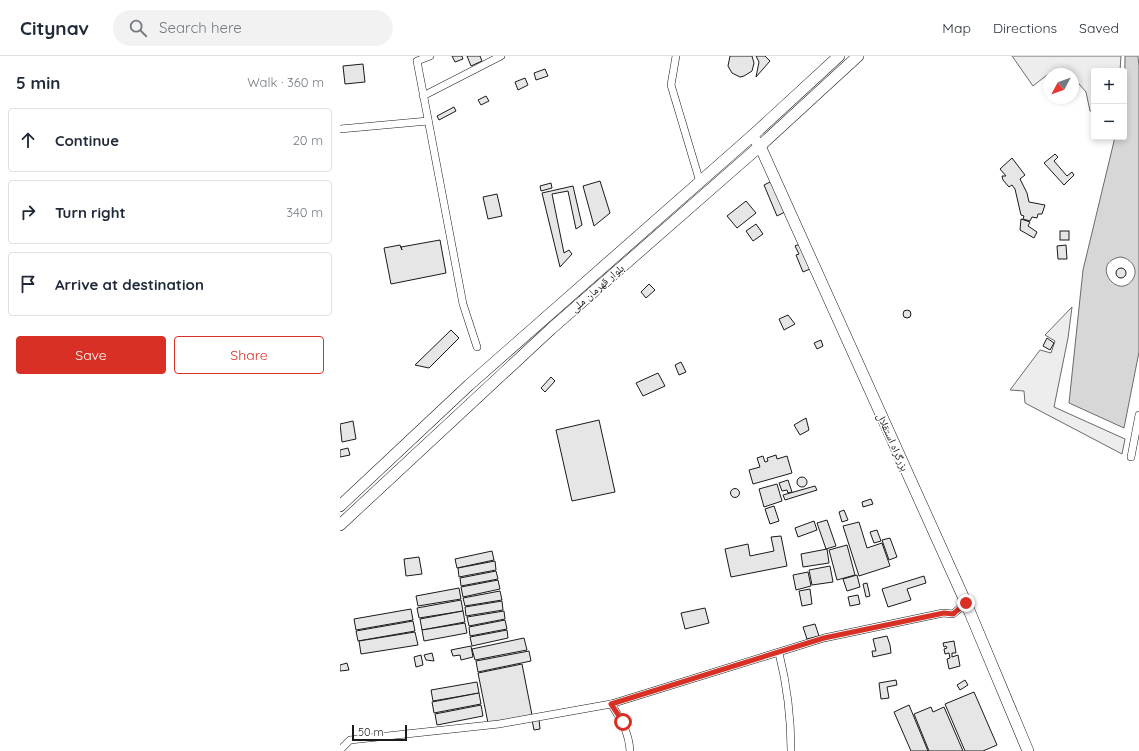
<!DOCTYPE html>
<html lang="en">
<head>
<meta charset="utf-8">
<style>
	:root { --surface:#fff; --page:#f2f2f3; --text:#1f2937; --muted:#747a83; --line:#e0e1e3; --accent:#d93025 }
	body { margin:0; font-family:Quicksand,"Noto Naskh Arabic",sans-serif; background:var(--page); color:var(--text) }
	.controls { position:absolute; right:12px; top:12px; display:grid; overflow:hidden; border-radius:4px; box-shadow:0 2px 6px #0003 }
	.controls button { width:36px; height:36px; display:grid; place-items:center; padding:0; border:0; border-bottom:1px solid var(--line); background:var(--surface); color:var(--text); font:20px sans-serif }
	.compass { position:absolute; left:703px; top:12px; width:36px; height:36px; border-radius:50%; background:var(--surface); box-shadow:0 2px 6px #0003; rotate:229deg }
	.scale { position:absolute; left:12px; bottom:10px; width:55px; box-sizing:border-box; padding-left:4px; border:2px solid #1a1a1a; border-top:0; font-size:11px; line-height:14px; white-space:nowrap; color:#1a1a1a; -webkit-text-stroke:3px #fff; paint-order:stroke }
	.stop { position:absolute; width:12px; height:12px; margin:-9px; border:3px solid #d93025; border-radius:50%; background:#fff }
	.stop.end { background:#d93025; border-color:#fff; box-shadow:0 1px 4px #0008 }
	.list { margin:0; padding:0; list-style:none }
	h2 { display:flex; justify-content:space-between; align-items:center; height:52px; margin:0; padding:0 16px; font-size:17px }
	h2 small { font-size:13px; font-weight:400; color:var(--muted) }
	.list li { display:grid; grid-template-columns:26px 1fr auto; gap:12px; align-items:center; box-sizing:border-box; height:64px; margin:0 8px 8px; padding:0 8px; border:1px solid var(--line); border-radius:4px }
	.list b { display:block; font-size:15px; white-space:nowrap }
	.list em { font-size:13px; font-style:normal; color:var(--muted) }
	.actions { display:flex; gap:8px; padding:12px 16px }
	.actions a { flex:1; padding:9px 0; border:1px solid var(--accent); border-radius:4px; text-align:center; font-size:14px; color:var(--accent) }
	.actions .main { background:var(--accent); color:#fff }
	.icon { flex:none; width:22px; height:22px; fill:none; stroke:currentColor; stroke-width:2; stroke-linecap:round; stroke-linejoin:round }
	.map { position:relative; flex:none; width:799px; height:695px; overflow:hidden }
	header { display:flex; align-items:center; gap:24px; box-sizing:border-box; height:56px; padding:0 20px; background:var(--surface); border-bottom:1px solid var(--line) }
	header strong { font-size:19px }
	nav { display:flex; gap:22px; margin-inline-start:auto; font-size:14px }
	.search { width:280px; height:36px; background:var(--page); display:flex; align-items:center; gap:10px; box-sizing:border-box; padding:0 14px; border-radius:22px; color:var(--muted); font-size:15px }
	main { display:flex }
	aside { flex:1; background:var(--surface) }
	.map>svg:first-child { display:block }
	.built { fill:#ededed; stroke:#6a6a6a }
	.water { fill:#d7d7d7; stroke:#6a6a6a; fill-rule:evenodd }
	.building { fill:#e6e6e6; stroke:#1a1a1a }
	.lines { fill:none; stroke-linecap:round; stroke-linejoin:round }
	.minor-casing { stroke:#1a1a1a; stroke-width:8 }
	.trunk-casing { stroke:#1a1a1a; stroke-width:12 }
	.minor { stroke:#fff; stroke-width:7 }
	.trunk { stroke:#fff; stroke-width:11 }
	.route { stroke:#d93025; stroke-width:5 }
	.labels { text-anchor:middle; stroke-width:3; stroke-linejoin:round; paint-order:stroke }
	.street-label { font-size:11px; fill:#1a1a1a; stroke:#fff }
</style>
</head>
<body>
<header>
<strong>Citynav</strong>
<div class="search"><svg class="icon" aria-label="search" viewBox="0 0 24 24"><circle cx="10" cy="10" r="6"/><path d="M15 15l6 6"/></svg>Search here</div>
<nav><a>Map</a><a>Directions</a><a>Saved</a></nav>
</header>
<main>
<aside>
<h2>5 min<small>Walk · 360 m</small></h2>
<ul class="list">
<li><svg class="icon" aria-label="ahead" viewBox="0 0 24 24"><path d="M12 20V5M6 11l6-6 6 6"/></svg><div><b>Continue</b></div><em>20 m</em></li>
<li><svg class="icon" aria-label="right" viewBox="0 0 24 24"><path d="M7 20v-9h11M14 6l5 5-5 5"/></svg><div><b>Turn right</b></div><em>340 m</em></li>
<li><svg class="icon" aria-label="arrive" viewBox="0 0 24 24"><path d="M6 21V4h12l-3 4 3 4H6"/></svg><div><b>Arrive at destination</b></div></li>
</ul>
<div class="actions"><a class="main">Save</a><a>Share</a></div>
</aside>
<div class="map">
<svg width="799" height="695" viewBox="0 0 799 695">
	<rect width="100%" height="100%" fill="#fff"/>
	<g class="built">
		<polygon points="672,0 781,0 780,15 754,15 754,56 750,55 746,36 733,21 733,18 712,15 693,30"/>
		<polygon points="732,251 728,282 714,351 785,383 782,398 685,347 684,335 670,334 700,294 711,297 715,285 705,279"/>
	</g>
	<path class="water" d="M785,0H798L799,10V296L784,372L729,347L743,214L775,81H784ZM780,201C791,202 799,213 793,223C778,246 749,207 780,201Z"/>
	<g class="building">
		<polygon points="112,0 122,0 123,3 115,6"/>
		<polygon points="127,0 140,0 142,5 131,10"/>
		<polygon points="390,0 412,0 414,7 412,15 404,20 400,21 392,17 388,10"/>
		<polygon points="416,0 425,0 430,5 416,21 419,6"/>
		<polygon points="23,8 25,26 5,28 3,10"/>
		<polygon points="205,13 208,20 196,24 194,17"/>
		<polygon points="185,22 188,29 178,34 175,26"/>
		<polygon points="146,40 149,45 141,49 138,44"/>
		<polygon points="114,51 116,55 99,64 97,60"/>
		<polygon points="715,98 718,101 714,105 727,120 732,116 734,119 724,129 704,107"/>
		<polygon points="672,102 685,119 680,123 687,137 689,146 705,149 702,158 698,158 697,162 692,161 690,165 683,163 684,160 681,159 675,133 672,129 669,131 663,124 662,120 666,120 660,113"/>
		<polygon points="260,125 270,157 254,170 243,130"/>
		<polygon points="432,125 445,156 437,160 424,129"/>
		<polygon points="211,127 212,132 201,135 200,130"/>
		<polygon points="233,130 242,169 236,173 228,135 212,138 224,197 229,194 232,198 220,211 202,137"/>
		<polygon points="157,138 162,160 148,163 143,141"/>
		<polygon points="406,145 416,157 397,172 387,160"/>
		<polygon points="681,163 690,166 688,170 697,176 694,182 680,174"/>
		<polygon points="416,168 423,178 413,185 406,175"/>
		<rect x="720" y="175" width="9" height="9"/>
		<polygon points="100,184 106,217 51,228 44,192 60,189 62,194 61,191"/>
		<polygon points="460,188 470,213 463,216 456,199 459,198 455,190"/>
		<polygon points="726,189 727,203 718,203 717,190"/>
		<circle cx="781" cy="217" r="5"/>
		<polygon points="309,228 315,234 306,242 301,236"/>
		<circle cx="567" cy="258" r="4"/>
		<polygon points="448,259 455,268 444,274 439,263"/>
		<polygon points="111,274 119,282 89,312 75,309"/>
		<polygon points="707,282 714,287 710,294 703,290"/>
		<polygon points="481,284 483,290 477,293 474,287"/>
		<polygon points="341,306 346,316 339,319 335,309"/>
		<polygon points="318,317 325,330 303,340 296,327"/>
		<polygon points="211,321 215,325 205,336 201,332"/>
		<polygon points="466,362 469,374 460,379 454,369"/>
		<polygon points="259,364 275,436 232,445 216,374"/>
		<polygon points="13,365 16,383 2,386 0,368"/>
		<polygon points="8,392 10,399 0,401 0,394"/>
		<polygon points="436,399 437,403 447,400 452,417 413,428 409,414 420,411 417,402 423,400 425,406 428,405 427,402"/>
		<circle cx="462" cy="426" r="5"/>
		<polygon points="448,424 452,436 448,437 447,434 442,435 439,427"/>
		<polygon points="437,428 442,445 424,451 419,433"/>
		<polygon points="475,430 477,434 445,444 443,439"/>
		<circle cx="395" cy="437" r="4.5"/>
		<polygon points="531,443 533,448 523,451 522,446"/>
		<polygon points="434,450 439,465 430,468 425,453"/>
		<polygon points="504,454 508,464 502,466 499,456"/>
		<polygon points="487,464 496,490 486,493 477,467"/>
		<polygon points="474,465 477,474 458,481 455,472"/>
		<polygon points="519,466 527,492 542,487 550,510 519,520 503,470"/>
		<polygon points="537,474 541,485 534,487 530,476"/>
		<polygon points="441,480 447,510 391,521 385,493 408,488 410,500 434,495 431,481"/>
		<polygon points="550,482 557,501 549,504 542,484"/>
		<polygon points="507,489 515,519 497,524 489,494"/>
		<polygon points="487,493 489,507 463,511 461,498"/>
		<polygon points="152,495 154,504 117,512 115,503"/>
		<polygon points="79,501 82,518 66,520 64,503"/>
		<polygon points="155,505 156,514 119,521 118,512"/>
		<polygon points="490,510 493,526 472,529 469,514"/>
		<polygon points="156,515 158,523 121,530 120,522"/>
		<polygon points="468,516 471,530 456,534 453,519"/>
		<polygon points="517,519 520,531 507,535 503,523"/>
		<polygon points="584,520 586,527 567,533 571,544 548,551 542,533"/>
		<polygon points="158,524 160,533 123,541 121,531"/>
		<polygon points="527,527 530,540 526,541 523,528"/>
		<polygon points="119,532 121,543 78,550 76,540"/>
		<polygon points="470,533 472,548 462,550 459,535"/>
		<polygon points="160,535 162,544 125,550 123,542"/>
		<polygon points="518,539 520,548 510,550 508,541"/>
		<polygon points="121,544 123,555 79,562 77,552"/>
		<polygon points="162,545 163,554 126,560 125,551"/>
		<polygon points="365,552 369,567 345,573 341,557"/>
		<polygon points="71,553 73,564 16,574 14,563"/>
		<polygon points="123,555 125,566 82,574 80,563"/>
		<polygon points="164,555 165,563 129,570 127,561"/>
		<polygon points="165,564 167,573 130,580 129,571"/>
		<polygon points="73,565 75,575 18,585 16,575"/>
		<polygon points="125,567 127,577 84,585 82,574"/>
		<polygon points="475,568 479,580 467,583 463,571"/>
		<polygon points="167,574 168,582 132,590 130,581"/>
		<polygon points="75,576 78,589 21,598 19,585"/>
		<polygon points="547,580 550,589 551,597 533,601 532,595 536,595 533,583"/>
		<polygon points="184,582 187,594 135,604 132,593"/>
		<polygon points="614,585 616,597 612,597 612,601 618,599 620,610 609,613 607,603 610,602 609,597 605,598 604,593 607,592 606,590 604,591 603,587"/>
		<polygon points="131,590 133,601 121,604 120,599 113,600 111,594"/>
		<polygon points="189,595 191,605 138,616 136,605"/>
		<polygon points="92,597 94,605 86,604 84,599"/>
		<polygon points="81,599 83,609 76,611 74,601"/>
		<polygon points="7,607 9,614 0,615 0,609"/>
		<polygon points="182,608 192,659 148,667 138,617"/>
		<polygon points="556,624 557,629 547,631 549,642 541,643 539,627"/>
		<polygon points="625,624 628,629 620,634 617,629"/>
		<polygon points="137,626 139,637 93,645 91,634"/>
		<polygon points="634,636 657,689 643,695 625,695 605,648"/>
		<polygon points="139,637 141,648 94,657 92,646"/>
		<polygon points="141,649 143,660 97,669 95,658"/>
		<polygon points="569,649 588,695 571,695 554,656"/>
		<polygon points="591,651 593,656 604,651 623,695 589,695 574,658"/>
		<polygon points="199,663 200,673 194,674 192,664"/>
	</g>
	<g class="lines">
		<defs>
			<g id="minor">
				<polyline points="90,0 77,5 123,248 137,291"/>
				<polyline points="336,0 331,29 360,126"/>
				<polyline points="83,40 161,0"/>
				<polyline points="0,73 88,65"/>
				<polyline points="791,401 799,359"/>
				<path d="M439,597C447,629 451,661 451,695"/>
				<path d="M271,648C281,663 289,677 290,695"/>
				<polyline points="0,694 10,684 159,668 271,648 484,582 603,557 613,558 626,547"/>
			</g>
			<g id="trunk">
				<polyline points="412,80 420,90 626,547 688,695"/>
				<polyline points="0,450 129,329 412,80 499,0"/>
				<polyline points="0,469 211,273 420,90 518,0"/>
			</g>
		</defs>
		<use href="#minor" class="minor-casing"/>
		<use href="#trunk" class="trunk-casing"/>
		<use href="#minor" class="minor"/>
		<use href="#trunk" class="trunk"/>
	</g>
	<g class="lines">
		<polyline class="route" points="283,666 271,648 484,582 604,557 613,558 626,547"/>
	</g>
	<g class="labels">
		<g class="street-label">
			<text transform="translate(257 232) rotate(-41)" y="4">بلوار قهرمان ملی</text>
			<text transform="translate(553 386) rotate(66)" y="4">بزرگراه استقلال</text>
		</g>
	</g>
</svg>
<div class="controls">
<button>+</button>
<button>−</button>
</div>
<svg class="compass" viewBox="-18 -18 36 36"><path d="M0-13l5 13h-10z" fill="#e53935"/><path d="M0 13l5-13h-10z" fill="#747a83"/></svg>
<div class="scale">50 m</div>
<div class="stop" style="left:283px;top:666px"></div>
<div class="stop end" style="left:626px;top:547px"></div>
</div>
</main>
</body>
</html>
